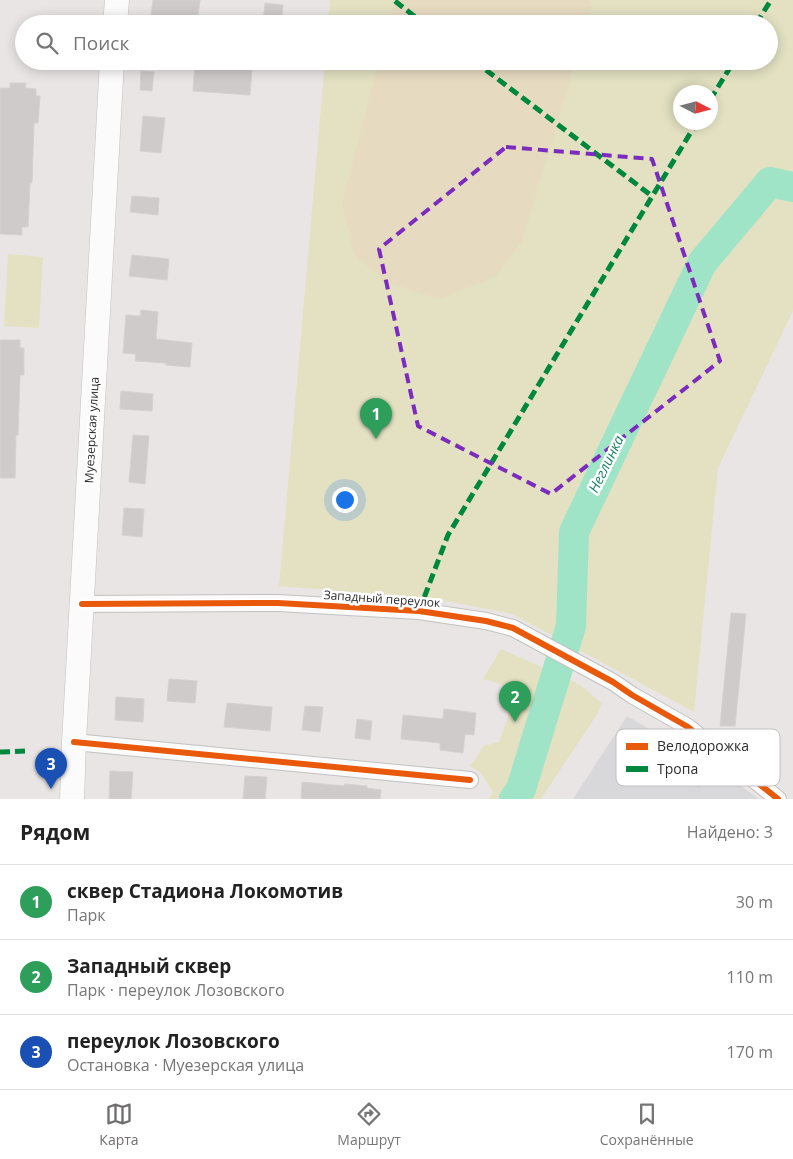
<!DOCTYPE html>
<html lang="ru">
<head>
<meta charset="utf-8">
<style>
	:root { --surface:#fff; --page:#f2f2f2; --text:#222; --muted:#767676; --line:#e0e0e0; --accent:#6f6d6d }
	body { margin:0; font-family:"Open Sans",sans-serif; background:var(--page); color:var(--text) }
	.compass { position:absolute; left:673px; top:85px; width:45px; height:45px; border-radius:50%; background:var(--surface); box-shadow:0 2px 12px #0003; rotate:96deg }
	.you { position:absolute; left:344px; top:499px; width:18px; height:18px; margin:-12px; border:4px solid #fff; border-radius:50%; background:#1a73e8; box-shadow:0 0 0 8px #1a73e833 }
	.badge { display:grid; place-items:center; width:32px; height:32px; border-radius:50%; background:var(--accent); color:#fff; font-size:16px; font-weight:700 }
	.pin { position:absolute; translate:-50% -41px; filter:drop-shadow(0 1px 2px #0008) }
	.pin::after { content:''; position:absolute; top:26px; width:18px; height:15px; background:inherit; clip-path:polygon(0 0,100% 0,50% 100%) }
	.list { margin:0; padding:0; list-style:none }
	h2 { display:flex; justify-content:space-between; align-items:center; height:65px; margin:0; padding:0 20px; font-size:21px }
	h2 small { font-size:16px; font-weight:400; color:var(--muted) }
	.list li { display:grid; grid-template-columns:32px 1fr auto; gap:15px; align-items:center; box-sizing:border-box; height:75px; padding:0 20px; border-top:1px solid var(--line) }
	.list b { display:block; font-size:19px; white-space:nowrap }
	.list p { margin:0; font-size:16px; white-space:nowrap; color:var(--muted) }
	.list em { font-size:16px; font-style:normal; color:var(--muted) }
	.icon { flex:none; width:28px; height:28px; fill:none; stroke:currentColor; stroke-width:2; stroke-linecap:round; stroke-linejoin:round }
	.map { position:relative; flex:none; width:793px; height:799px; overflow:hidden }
	.search { position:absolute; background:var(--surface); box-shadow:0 2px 12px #0003; left:15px; right:15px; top:15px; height:55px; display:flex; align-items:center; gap:12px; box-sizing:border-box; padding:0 18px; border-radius:28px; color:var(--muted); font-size:19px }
	.sheet { height:290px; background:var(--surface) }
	nav { display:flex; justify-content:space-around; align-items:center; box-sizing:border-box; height:70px; border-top:1px solid var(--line); background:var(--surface); font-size:14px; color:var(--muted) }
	nav a { display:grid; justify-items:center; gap:2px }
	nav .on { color:var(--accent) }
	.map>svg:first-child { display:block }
	.industrial { fill:#d8d7d9 }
	.green { fill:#e3e1c2; fill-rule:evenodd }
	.pitch { fill:#e6dbc0 }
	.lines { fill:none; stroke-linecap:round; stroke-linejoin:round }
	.river { stroke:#a0e4c8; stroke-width:30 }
	.building { fill:#cfcbcb; stroke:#d5d1d1 }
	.street-casing { stroke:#c1c1c1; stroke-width:18 }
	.secondary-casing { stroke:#c1c1c1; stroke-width:25 }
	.street { stroke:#fcfbfb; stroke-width:16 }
	.secondary { stroke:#fcfbfb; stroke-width:24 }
	.quiet { stroke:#00873e; stroke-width:5; stroke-dasharray:10 5; stroke-linecap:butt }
	.cycleway-casing { stroke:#fff; stroke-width:9 }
	.cycleway { stroke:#e8590c; stroke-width:6 }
	.marked { fill:none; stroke:#7b2cbf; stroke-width:4; stroke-dasharray:10 6; stroke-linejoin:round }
	.labels { text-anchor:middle; stroke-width:5; stroke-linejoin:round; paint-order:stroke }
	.street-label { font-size:12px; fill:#2d2d2d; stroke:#fff }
	.water-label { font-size:14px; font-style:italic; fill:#1c8564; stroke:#fff }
	.key { fill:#fff; stroke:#c0c0c0; stroke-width:1 }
	.key-label { font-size:14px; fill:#2d2d2d }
</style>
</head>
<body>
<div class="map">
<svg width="793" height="799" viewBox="0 0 793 799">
	<rect width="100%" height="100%" fill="#eae5e5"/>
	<polygon class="industrial" points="627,716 726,774 758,799 573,799"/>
	<g class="green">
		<path d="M330,0H793V311L718,468L694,712L512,614L436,599L279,586L325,61H769V24H328ZM680,92H710V122H680Z"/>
		<polygon points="8,254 43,257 39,328 4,326"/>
		<polygon points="501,649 579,684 602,703 596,716 541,799 488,799 493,792 480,772 470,766 484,746 499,742 508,717 507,686 483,679"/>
	</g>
	<g class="pitch">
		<polygon points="395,0 590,0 592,7 587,24 389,24"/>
		<polygon points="379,61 576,61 522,241 494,278 438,299 384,281 354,254 342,204"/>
	</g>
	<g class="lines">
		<polyline class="river" points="514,799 521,789 571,626 574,532 702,263 770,182 793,187"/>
	</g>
	<g class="building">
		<polygon points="153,0 200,0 197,24 150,24"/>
		<polygon points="265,3 283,5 281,24 263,24"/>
		<polygon points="195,63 252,67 250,95 193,91"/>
		<polygon points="141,71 154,72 152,91 140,90"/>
		<polygon points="10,83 26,83 25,88 36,89 36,96 40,96 38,123 34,123 32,183 30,183 28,227 22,227 22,235 0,234 0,88 10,88"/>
		<polygon points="143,116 165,118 161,153 140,151"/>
		<polygon points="132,196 159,198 158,215 130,212"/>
		<polygon points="132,255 169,259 167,280 129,276"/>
		<polygon points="141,310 158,312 156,339 192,343 190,367 166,365 166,363 135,361 136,354 123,353 126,315 140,316"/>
		<polygon points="0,340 20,340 20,348 24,348 24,375 20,375 18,435 16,435 15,478 0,478"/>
		<polygon points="121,391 153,394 152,411 120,409"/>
		<polygon points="133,435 149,436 145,484 129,482"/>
		<polygon points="124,508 144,509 142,537 122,535"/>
		<polygon points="731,613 746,614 735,726 720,726"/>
		<polygon points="169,679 197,681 195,703 167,701"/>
		<polygon points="116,697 144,699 143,722 115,720"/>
		<polygon points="227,703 272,707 270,731 224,727"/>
		<polygon points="305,706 323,707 320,732 302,730"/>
		<polygon points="444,709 476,713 474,735 465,734 463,753 440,750 440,743 401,739 403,715 443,719"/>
		<polygon points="357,719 372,721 370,740 355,738"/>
		<polygon points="635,737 706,775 699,788 628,750"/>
		<polygon points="110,771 133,772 131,799 109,799"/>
		<polygon points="245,776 267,777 265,799 243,799"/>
		<polygon points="302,782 344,786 345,784 367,786 367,788 381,790 380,799 301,799"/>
	</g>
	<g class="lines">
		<defs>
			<g id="street">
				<polyline points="82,604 278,603 419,611 486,621 513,628 613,682 632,695 688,727 778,799"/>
				<polyline points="74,742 470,780"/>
			</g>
			<g id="secondary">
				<polyline points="115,24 117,0"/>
				<polyline points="72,799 74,742 112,61"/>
			</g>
		</defs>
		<use href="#street" class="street-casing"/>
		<use href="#secondary" class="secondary-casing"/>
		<use href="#street" class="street"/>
		<use href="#secondary" class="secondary"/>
		<g class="quiet">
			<polyline points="395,1 424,24"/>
			<polyline points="756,24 771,0"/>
			<polyline points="474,61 652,196"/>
			<polyline points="710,100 734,61"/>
			<polyline points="419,611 448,535 697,122"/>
			<polyline points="0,752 27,751"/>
		</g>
		<defs>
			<g id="cycleway">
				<polyline points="82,604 278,603 419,611 486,621 513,628 613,682 632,695 688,727 778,799"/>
				<polyline points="74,742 470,780"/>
			</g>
		</defs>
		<use href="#cycleway" class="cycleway-casing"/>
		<use href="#cycleway" class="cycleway"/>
	</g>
	<path class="marked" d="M506,147L652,159L720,361L551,494L418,426L379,249Z"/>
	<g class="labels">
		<g class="street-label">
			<text transform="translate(92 430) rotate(-87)" y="4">Муезерская улица</text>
			<text transform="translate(382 599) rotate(4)" y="4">Западный переулок</text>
		</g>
		<g class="water-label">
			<text transform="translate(606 464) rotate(-64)" y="5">Неглинка</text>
		</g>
	</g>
	<rect x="616" y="729" width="164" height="57" rx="8" class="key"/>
	<rect x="626" y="743" width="22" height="7" fill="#e8590c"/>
	<rect x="626" y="766" width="22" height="6" fill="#00873e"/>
	<g class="key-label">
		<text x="657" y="751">Велодорожка</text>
		<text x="657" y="774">Тропа</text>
	</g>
</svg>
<svg class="compass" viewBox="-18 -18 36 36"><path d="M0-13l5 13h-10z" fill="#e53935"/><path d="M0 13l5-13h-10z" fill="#767676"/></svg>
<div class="you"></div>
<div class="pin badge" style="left:376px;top:439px;background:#2e9e5b">1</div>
<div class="pin badge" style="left:515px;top:722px;background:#2e9e5b">2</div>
<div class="pin badge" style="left:51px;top:789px;background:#1a4fb4">3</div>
<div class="search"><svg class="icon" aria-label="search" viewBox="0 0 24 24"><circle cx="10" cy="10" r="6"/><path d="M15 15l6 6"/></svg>Поиск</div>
</div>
<section class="sheet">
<h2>Рядом<small>Найдено: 3</small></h2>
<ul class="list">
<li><span class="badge" style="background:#2e9e5b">1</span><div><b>сквер Стадиона Локомотив</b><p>Парк</p></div><em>30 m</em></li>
<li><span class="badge" style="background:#2e9e5b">2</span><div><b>Западный сквер</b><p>Парк · переулок Лозовского</p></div><em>110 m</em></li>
<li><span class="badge" style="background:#1a4fb4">3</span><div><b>переулок Лозовского</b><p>Остановка · Муезерская улица</p></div><em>170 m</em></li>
</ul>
</section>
<nav>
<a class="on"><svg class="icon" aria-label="map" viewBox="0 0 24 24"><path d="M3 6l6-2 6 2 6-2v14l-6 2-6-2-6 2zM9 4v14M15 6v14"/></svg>Карта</a>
<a><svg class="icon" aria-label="directions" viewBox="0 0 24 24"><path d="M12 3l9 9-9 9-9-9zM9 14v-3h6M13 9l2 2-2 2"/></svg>Маршрут</a>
<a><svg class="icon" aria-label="saved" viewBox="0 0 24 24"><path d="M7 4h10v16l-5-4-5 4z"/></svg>Сохранённые</a>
</nav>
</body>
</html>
